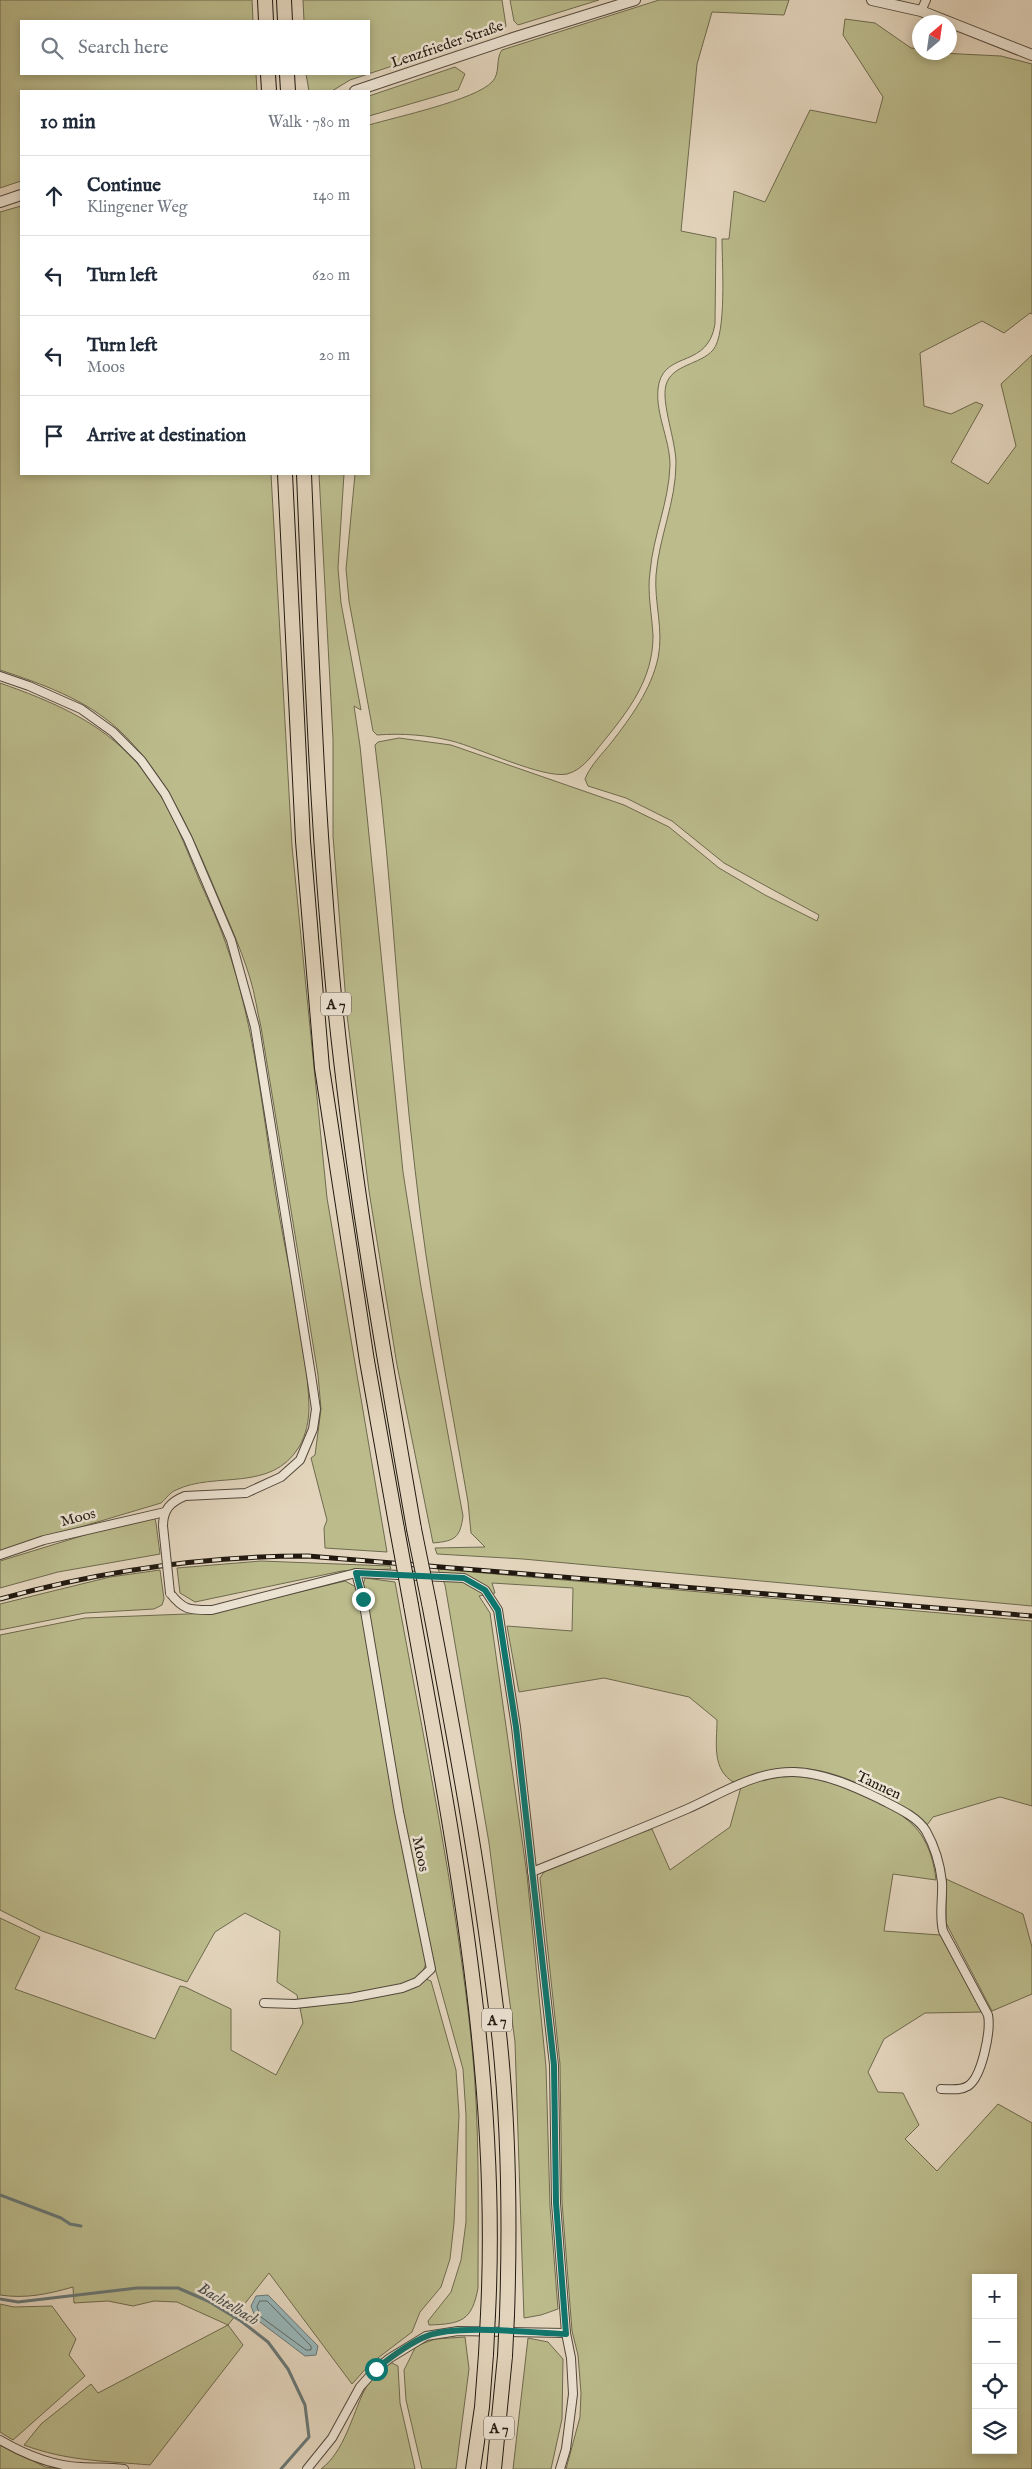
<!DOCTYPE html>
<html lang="en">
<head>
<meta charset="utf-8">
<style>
	:root { --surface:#fff; --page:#f2f2f3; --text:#1f2937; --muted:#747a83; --line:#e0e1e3 }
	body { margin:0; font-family:"IM FELL English",serif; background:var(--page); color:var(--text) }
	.controls { position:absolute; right:15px; bottom:15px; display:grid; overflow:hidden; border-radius:0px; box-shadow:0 2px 8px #0003 }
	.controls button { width:45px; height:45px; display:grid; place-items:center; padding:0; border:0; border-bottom:1px solid var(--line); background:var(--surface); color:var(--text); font:25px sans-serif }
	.compass { position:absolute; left:912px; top:15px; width:45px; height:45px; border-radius:50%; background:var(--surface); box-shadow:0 2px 8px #0003; rotate:29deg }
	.stop { position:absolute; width:15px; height:15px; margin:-11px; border:4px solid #0f766e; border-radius:50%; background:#fff }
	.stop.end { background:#0f766e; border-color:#fff; box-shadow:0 1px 5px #0008 }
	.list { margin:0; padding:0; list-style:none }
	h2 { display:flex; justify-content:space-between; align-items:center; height:65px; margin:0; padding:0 20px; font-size:21px }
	h2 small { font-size:16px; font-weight:400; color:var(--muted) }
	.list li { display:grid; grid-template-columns:32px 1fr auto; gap:15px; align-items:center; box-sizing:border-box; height:80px; padding:0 20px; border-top:1px solid var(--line) }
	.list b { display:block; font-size:19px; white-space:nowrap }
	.list p { margin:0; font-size:16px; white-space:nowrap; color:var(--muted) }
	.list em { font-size:16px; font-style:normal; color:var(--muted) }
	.icon { flex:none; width:28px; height:28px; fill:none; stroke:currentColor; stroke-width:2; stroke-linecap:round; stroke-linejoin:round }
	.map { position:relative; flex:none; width:1032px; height:2469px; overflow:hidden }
	.search { position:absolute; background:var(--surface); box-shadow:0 2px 8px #0003; left:20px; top:20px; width:350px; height:55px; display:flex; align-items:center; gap:12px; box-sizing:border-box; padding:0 18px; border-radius:0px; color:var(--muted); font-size:19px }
	.panel { position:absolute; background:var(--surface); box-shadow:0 2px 8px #0003; left:20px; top:90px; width:350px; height:385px; border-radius:0px }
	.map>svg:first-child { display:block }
	.green { fill:#bbbb8c; stroke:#6e6a4e; fill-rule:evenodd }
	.water { fill:#98b6ba; stroke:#687776 }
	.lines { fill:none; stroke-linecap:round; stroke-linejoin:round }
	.shore { stroke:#5c6865; stroke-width:1 }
	.stream { stroke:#687776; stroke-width:3 }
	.minor-casing { stroke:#52483b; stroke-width:10 }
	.tertiary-casing { stroke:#52483b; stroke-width:12 }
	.motorway-casing { stroke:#211910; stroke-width:16 }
	.minor { stroke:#ede4d4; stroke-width:8 }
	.tertiary { stroke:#ede4d4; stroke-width:10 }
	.motorway { stroke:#e3d5bd; stroke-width:14 }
	.rail-casing { stroke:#211910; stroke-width:5 }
	.rail { stroke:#ede4d4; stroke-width:3; stroke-dasharray:9; stroke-linecap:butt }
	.minor-bridge-casing { stroke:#52483b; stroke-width:10; stroke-linecap:butt }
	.motorway-bridge-casing { stroke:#211910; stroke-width:16; stroke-linecap:butt }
	.minor-bridge { stroke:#ede4d4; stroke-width:8 }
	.motorway-bridge { stroke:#e3d5bd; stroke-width:14 }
	.route { stroke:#0f766e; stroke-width:6 }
	.labels { text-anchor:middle; stroke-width:5; stroke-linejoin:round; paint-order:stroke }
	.shield { fill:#ede4d4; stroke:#5e564b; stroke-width:1 }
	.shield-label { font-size:14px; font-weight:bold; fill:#211910 }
	.street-label { font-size:15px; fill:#211910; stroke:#ede4d4 }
	.water-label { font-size:16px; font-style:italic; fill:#4b504c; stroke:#ede4d4 }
</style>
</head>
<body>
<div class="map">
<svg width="1032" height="2469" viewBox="0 0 1032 2469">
	<rect width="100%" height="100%" fill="#e3d5bd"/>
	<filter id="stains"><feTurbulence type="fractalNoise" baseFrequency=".004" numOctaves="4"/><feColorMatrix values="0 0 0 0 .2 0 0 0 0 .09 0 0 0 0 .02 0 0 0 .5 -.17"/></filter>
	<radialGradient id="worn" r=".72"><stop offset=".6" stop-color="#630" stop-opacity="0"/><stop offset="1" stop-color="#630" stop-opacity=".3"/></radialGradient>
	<g class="green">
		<polygon points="0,0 252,0 253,21 21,21 21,74 256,74 257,91 21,91 21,181 0,188"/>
		<polygon points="303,0 502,0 506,26 504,29 350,80 332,91 309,91 306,74 369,74 369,21 304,21"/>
		<polygon points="510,0 599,0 518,25 514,21"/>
		<path d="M659,0H789L784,15L712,12L697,64L681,231L716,238L715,324C708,368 667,351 659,383C653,410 670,438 670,465C669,502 653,536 650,572C647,593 652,614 653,636C653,679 629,710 603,742C593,754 583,770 567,774C544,779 479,748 452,741C428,735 402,733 377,735L373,731L349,601L346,569L355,474H369V125C396,117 475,100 492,82C501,73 495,59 502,50Z"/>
		<path d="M845,19L875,23L911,48L919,49L920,52L1001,56L1032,64V314L1030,313L1004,333L982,321L920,353L924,406L951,414L976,402L983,405L951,462L988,484L1016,446L1001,384L1032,355V1606L523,1559L437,1554L435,1548L485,1547L471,1533L468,1502C449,1392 427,1281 415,1169C398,1028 393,886 375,745L378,742L399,738L451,745L624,805L669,827L719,868L765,895L817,921L819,915L724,863L672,821L626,798L588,786L585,779C590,766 602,754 611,743C631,717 651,690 658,658C664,630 654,602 656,575C659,537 676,502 676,463C676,441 661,403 666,385C672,364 700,365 713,350C727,334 722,262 722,239H729L734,191L765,202L810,110L876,123L883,97L843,35Z"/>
		<polygon points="455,67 465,74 458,90 369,116 369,96"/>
		<path d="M21,206V474H271L292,846L327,1198L387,1552L325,1548L324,1528L327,1520L311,1458L315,1455L321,1409L318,1375L261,1027C257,1011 255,994 250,978C240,945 224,912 211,880C187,824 163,771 118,729C85,699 42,684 0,670V212Z"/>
		<path d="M319,474H344L338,568L341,603L361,710L354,706L360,746L403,1172L421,1287L463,1516C460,1538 455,1541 433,1543L397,1365L369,1191L347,1015L333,836V739Z"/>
		<path d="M0,683C51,701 100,721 137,763C167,796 183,841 200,882C209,902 219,923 226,944C256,1028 263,1120 278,1208C289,1274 307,1340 309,1407C309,1421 306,1435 299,1447C271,1493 215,1471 176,1490C170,1492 166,1499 161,1503L0,1551Z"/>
		<polygon points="151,1518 155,1519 156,1523 160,1554 58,1572 0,1588 0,1561 137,1519"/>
		<polygon points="261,1561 390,1566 391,1569 342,1571 195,1602 180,1593 177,1568"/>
		<path d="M438,1569L1032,1621V1806L1000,1797L933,1817L927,1825C890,1798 841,1768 794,1768C776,1769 753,1778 735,1783C711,1770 717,1743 717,1720L689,1697L604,1678L519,1692L507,1626L572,1631L573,1588L492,1583L495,1593L479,1596L490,1613L527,1875L546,2067L550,2206L558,2309L541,2315L524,2318L515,2042L489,1843L445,1585Z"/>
		<polygon points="160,1570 164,1599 162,1605 154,1609 85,1613 0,1630 0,1604 110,1577"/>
		<path d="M365,1578L395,1582C423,1737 456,1891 472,2047C480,2127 478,2208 478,2288C472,2321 461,2324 429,2325L428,2321L451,2292L461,2260L466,2222V2115L463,2069L435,1968L402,1811L363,1585Z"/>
		<path d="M345,1581L356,1587L360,1600L426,1963C424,1970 421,1975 415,1979C395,1993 325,1998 298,2001L297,1995L277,1982L280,1931L245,1913L215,1932L187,1982L42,1931L0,1910V1635L85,1618L212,1613Z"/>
		<path d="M793,1775C831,1779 897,1802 920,1833C930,1848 934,1863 936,1880L893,1874L884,1931L940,1935L982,2012L925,2013L884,2039L868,2072L878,2092L903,2093L919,2125L905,2139L937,2171L998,2104L1032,2123V2469H566L580,2417L581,2393L578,2355L572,2331L562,2202L560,2064L540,1878L544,1872L606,1845L652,1829L670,1870L730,1827L741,1787L770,1777ZM976,2278H1013V2450H976Z"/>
		<polygon points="946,1879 1023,1914 1032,1947 1032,1994 992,2011 946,1923"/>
		<path d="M0,1918L40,1937L15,1989L155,2039L180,1986L185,1987L231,2009V2050L276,2075L303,2023L300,2008L350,2001L419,1984L426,1979L431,1981L456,2070L459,2115L454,2223L450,2259L441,2287L420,2312L412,2332L370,2364L352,2384L269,2273L228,2325L243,2345L150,2465C105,2461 66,2461 24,2445L41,2424L91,2384L98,2393L228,2325L177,2302L154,2301L133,2306L108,2301L74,2303L73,2287C48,2294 26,2299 0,2295Z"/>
		<polygon points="0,2304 14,2307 52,2306 76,2339 69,2355 85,2376 13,2440 0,2432"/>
		<polygon points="465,2337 469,2369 456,2469 422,2469 406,2400 404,2370 416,2346 435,2339"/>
		<polygon points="528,2338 548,2342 563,2359 562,2419 551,2469 513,2469"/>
		<path d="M390,2362L398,2366L400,2403L415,2469H321C344,2452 352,2416 364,2391C370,2379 380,2370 390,2362Z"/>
		<polygon points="0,2444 45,2467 63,2469 0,2469"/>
	</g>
	<polygon class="water" points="268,2295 318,2346 316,2355 305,2356 256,2319 251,2306 256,2296"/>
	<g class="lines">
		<polygon class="shore" points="260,2301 267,2301 311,2346 311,2350 306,2350 261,2317 257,2307"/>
		<g class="stream">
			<polyline points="0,2195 61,2218 70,2224 81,2226"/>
			<polyline points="0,2299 18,2302 137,2288 178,2288 208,2301 241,2321 268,2342 288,2369 305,2405 309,2437 281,2469"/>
		</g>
		<defs>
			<g id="minor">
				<polyline points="921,11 926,0"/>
				<path d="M0,676L29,686L81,709L113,732L141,760L165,794L188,839L231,940L255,1027L311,1375L316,1409L313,1429L300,1460L281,1477L246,1493L185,1496C170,1502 163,1510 163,1526"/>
				<polyline points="0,1555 44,1540 165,1512"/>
				<path d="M170,1593C184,1611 190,1610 212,1610L356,1573L464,1578L485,1590L498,1610L516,1727L554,2065L556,2203L566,2333L571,2358L573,2394L566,2449L560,2469"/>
				<path d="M532,1872C584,1851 636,1831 687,1809C721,1794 755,1771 794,1772C824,1773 853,1786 880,1799C895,1807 917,1816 926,1831C935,1847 940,1864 942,1882C943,1898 939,1915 943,1931L988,2015C991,2031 982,2077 968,2086C960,2091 950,2089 941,2089"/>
				<polyline points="264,2003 295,2004 350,1998 402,1988 417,1982 431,1969 399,1812 363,1599 356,1573"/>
				<path d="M0,2440C24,2454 53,2466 81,2467C96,2468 110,2467 124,2469"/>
				<polyline points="307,2469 332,2438 360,2387 376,2369 390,2358 426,2336 458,2331 566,2333"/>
			</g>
			<g id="tertiary">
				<polyline points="872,0 921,11 1032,55"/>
				<polyline points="355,91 513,38 635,0"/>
				<polyline points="0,202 21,195"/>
			</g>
			<g id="motorway">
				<polyline points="265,0 266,21"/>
				<polyline points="284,0 285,21"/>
				<polyline points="268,74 269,91"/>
				<polyline points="287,74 288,91"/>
				<polyline points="285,474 303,841 322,1068 367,1361 397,1529"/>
				<path d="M304,474C312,669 318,865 341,1060C359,1217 387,1373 414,1529"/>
				<path d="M429,1603C457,1749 484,1895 500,2043C509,2133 510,2225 507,2315"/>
				<path d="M411,1605C453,1840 500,2074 488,2314"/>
				<polyline points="473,2469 482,2407 486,2354"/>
				<polyline points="494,2469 505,2356"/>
			</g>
		</defs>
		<use href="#minor" class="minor-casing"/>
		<use href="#tertiary" class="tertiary-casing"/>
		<use href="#motorway" class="motorway-casing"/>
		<use href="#minor" class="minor"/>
		<use href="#tertiary" class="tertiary"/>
		<use href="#motorway" class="motorway"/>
		<defs>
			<path id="rail" d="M0,1599C101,1571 203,1556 308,1556L1032,1616"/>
		</defs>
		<use href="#rail" class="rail-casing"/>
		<use href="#rail" class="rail"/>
		<defs>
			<polyline id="minor-bridge" points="163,1526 170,1593"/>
			<g id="motorway-bridge">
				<polyline points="397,1529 411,1605"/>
				<polyline points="414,1529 429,1603"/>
				<polyline points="486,2354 488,2314"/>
				<polyline points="505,2356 507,2315"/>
			</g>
		</defs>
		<use href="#minor-bridge" class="minor-bridge-casing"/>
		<use href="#motorway-bridge" class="motorway-bridge-casing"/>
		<use href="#minor-bridge" class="minor-bridge"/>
		<use href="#motorway-bridge" class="motorway-bridge"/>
	</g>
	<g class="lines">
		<path class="route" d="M363,1599L356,1573L464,1578L485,1590L498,1610L516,1727L554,2065L556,2203L566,2334C531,2333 457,2324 427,2336C409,2343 391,2357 376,2369"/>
	</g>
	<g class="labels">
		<g class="shield">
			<rect x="321" y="992.5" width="30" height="23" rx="4"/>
			<rect x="482" y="2008.5" width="30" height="23" rx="4"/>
			<rect x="484" y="2416.5" width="30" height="23" rx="4"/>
		</g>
		<g class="shield-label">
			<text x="336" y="1009">A 7</text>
			<text x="497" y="2025">A 7</text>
			<text x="499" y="2433">A 7</text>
		</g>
		<g class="street-label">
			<text transform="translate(447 44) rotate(-19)" y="5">Lenzfrieder Straße</text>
			<text transform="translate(78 1517) rotate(-14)" y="5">Moos</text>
			<text transform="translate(879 1785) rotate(25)" y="5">Tannen</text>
			<text transform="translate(421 1854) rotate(78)" y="5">Moos</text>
		</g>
		<g class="water-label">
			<text transform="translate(229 2303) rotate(31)" y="6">Bachtelbach</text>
		</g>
	</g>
	<rect width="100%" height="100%" filter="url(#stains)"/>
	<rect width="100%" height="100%" fill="url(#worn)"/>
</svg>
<div class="controls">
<button>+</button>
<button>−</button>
<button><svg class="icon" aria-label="locate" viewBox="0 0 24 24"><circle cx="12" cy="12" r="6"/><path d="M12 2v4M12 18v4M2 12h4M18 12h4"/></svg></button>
<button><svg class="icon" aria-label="layers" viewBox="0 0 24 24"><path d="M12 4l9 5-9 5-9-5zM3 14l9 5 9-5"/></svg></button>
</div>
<svg class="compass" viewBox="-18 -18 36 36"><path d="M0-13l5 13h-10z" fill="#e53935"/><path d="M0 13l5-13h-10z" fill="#747a83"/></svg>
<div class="stop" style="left:376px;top:2369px"></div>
<div class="stop end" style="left:363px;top:1599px"></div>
<div class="search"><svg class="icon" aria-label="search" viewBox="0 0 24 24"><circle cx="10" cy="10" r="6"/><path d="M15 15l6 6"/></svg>Search here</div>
<section class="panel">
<h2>10 min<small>Walk · 780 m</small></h2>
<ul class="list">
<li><svg class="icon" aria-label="ahead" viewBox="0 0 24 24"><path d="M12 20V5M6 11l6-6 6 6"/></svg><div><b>Continue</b><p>Klingener Weg</p></div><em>140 m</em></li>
<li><svg class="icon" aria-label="left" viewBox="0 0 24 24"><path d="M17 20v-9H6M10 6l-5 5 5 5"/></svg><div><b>Turn left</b></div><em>620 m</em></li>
<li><svg class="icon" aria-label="left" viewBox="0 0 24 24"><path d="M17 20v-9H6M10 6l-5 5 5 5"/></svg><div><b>Turn left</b><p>Moos</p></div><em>20 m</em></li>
<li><svg class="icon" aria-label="arrive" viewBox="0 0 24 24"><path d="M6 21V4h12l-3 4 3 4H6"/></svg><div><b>Arrive at destination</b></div></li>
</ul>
</section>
</div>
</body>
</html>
